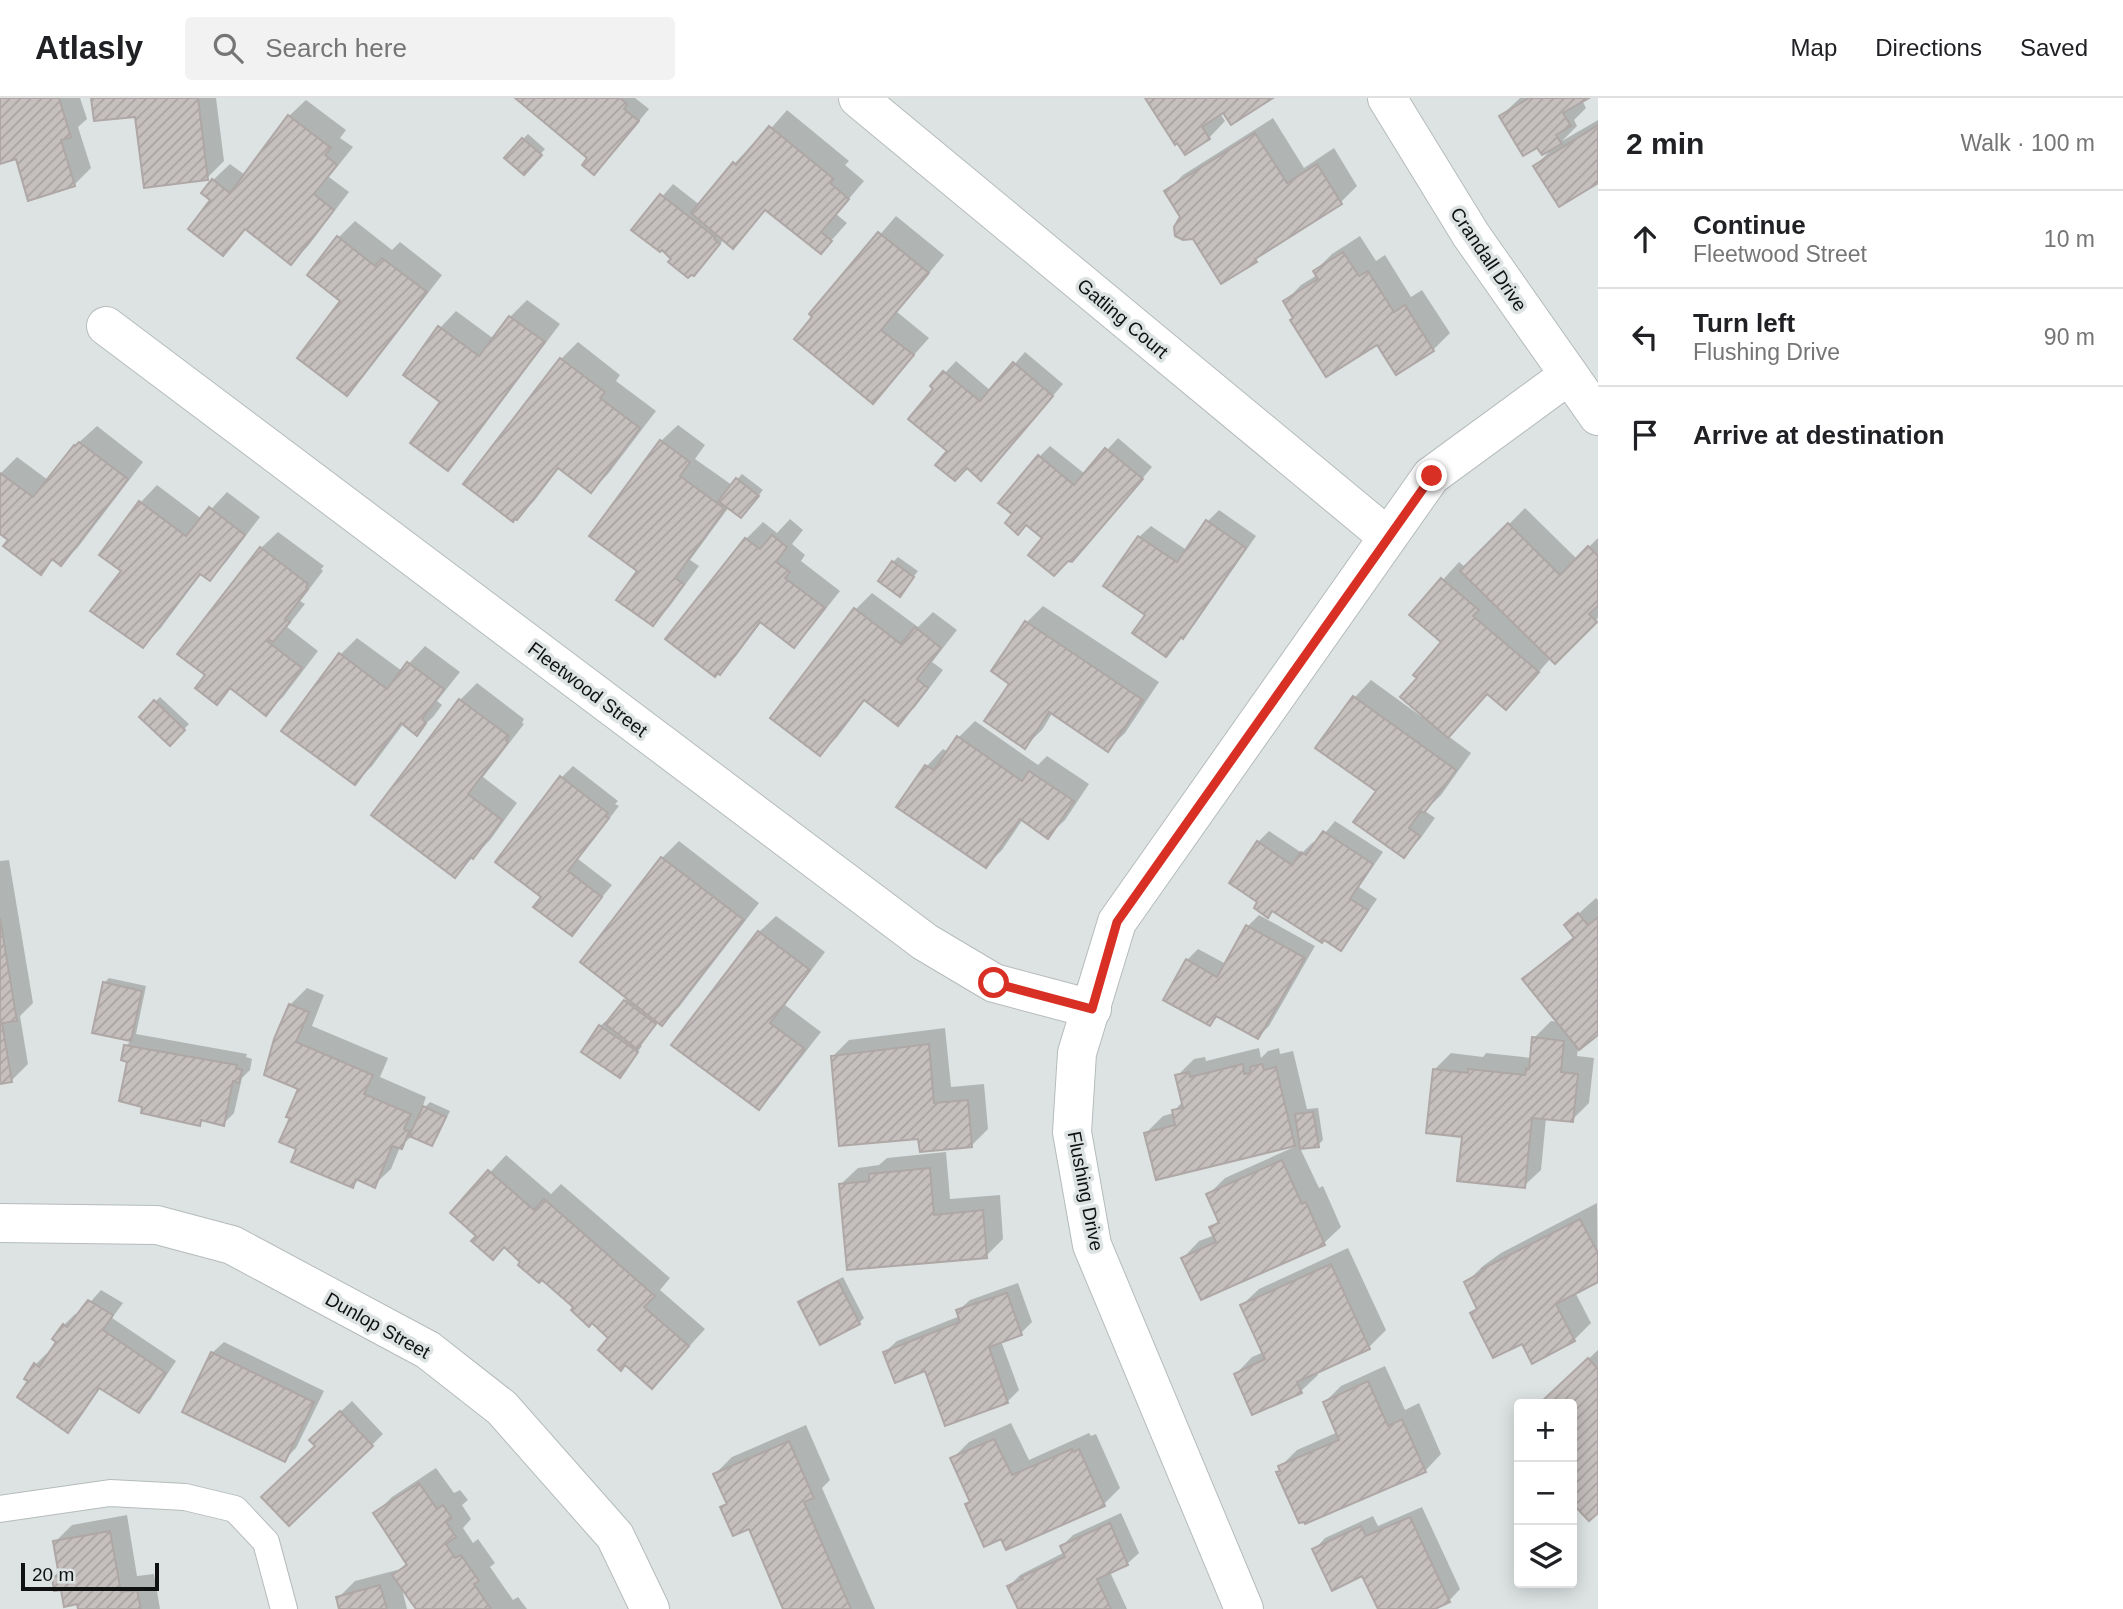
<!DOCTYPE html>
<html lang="en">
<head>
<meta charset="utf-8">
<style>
	:root { --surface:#fff; --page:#f2f2f2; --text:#202124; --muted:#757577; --line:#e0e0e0 }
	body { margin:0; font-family:Arial,sans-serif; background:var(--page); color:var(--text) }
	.controls { position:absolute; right:21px; bottom:21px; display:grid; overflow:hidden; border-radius:7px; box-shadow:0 4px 18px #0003 }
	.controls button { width:63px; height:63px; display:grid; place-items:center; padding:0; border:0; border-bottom:2px solid var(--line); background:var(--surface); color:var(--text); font:35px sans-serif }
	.scale { position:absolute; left:21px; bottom:18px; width:138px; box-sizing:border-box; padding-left:7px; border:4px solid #101212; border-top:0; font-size:19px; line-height:24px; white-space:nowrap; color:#101212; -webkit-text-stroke:5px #dce3e2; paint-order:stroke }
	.stop { position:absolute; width:21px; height:21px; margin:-16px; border:5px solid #d93025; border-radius:50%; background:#fff }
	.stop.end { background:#d93025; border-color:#fff; box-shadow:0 2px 7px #0008 }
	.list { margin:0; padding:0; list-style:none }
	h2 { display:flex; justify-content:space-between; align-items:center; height:91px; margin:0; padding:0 28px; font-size:30px }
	h2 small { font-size:23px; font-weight:400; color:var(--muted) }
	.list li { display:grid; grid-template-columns:46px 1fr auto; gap:21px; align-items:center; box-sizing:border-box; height:98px; padding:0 28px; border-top:2px solid var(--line) }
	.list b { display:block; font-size:26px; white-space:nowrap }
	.list p { margin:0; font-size:23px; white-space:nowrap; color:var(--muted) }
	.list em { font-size:23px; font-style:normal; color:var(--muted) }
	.icon { flex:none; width:38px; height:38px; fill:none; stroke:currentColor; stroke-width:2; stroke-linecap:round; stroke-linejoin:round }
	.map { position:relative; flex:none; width:1598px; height:1511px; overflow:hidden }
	header { display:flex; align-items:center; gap:42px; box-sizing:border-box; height:98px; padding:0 35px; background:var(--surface); border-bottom:2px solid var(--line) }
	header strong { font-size:33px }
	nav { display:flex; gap:38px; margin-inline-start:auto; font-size:24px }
	.search { width:490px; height:63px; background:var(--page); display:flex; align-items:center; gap:18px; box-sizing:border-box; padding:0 24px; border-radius:7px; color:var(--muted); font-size:26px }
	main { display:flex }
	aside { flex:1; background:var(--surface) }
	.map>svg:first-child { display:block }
	.shadow { fill:#0003 }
	.building { fill:url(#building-hatch); stroke:#aea7a6; stroke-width:2 }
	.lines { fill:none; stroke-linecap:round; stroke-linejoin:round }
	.lane-casing { stroke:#b5bcbb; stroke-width:28 }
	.street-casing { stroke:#b5bcbb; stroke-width:40 }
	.lane { stroke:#fff; stroke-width:26 }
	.street { stroke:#fff; stroke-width:38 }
	.route { stroke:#d93025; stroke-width:9 }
	.labels { text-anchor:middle; stroke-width:7; stroke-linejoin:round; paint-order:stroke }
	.street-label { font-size:19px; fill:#101212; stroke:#dce3e2 }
</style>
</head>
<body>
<header>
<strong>Atlasly</strong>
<div class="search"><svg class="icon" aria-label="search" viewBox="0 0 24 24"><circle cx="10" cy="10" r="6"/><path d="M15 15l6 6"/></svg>Search here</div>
<nav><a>Map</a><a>Directions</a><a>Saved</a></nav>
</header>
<main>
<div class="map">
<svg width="1598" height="1511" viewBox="0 0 1598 1511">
	<defs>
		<pattern id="building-hatch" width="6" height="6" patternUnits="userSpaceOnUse" patternTransform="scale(1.75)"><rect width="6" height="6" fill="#c5bfbe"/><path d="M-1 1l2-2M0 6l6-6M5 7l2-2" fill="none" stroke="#a8a3a2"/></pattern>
	</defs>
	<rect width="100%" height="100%" fill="#dce3e2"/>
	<g class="shadow">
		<polygon points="0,0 80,0 87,21 78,29 91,70 75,86 30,100 17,59 0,64"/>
		<polygon points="93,0 216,0 224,63 207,80 137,17"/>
		<polygon points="518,0 635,0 649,11 605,64 590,59"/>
		<polygon points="1147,0 1270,0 1220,15 1225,23 1209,40"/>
		<polygon points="1520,0 1586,0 1582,2 1586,10 1574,22 1577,28 1562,43 1598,22 1598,83 1535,68 1552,51 1501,18"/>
		<polygon points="306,2 346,32 340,40 353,49 329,79 349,94 308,148 291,164 247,130 223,156 213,101 213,82 230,66 245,77 289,18"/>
		<polygon points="787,12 849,63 845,67 864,83 836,116 847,125 821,154 766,111 733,148 724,141 705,165 674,160 634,131 673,86 700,107 734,66 750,49 753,51"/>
		<polygon points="1273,20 1304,70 1334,50 1357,88 1341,104 1267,151 1256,162 1194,139 1166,94 1183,77"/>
		<polygon points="528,36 545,51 529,69 523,41"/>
		<polygon points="896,118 944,157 897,214 929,240 873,303 812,216"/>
		<polygon points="355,123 392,152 400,144 442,177 363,279 347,296 338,140"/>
		<polygon points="1360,138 1376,163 1385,157 1411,199 1422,192 1450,235 1433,252 1377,244 1295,220 1285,204 1301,187 1317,177 1315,173 1332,156"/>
		<polygon points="527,202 560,226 464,354 447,370 440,230 456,213 494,241 510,219"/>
		<polygon points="578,244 620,277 616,283 656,313 608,376 591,393 560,369 534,403 517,420 561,261"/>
		<polygon points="1025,254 1063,286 992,369 967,369 949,353 933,288 956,263 991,293"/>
		<polygon points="678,327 705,347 695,361 732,387 742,376 763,392 746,413 729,409 690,462 699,468 669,509 652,526 640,473 661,343"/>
		<polygon points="97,328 143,364 78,449 61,466 54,461 41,474 0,434 0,376 17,359 48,382 75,348"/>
		<polygon points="1118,340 1152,369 1083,451 1044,440 1015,416 1039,359 1050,348 1085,376"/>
		<polygon points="157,387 202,421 227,394 260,419 226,464 209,481 202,475 160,531 143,548 123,472 101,456 141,404"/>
		<polygon points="1525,410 1577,461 1598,440 1598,520 1555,563 1551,560 1522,593 1488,594 1448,638 1471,655 1441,697 1425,713 1435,720 1420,741 1404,757 1378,693 1318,649 1355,599 1371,582 1422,619 1424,617 1419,579 1444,544 1411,517 1459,464 1466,470"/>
		<polygon points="1219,412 1256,438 1194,527 1166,557 1148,517 1106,488 1139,439 1151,428 1188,453 1208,423"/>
		<polygon points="790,421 803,432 792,446 805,457 801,463 840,493 810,531 794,548 762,523 736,558 719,574 746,441 763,424 777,435"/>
		<polygon points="278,434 324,468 321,471 323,473 300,503 305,506 287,529 318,553 283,599 266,615 232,589 217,605 208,577 261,450"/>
		<polygon points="898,459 918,473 904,491 893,464"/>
		<polygon points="872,495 918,529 933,514 957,532 932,564 943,572 915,609 898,625 866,601 837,639 820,656 772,620 856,511"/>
		<polygon points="1043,508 1159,584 1125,635 1108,651 1053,614 1042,632 1025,648 1012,585 1027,524"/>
		<polygon points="357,540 402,573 425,548 460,574 437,603 442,607 433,619 416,635 404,625 372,668 355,685 341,556"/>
		<polygon points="477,585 524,621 522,625 524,626 483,679 517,705 490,742 454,778 460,602"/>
		<polygon points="160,599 189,626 170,646 141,618"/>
		<polygon points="975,623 1038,667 1047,658 1089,686 1065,722 1048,738 1023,721 1002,752 986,768 899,709 927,668 943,651 948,654 958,640"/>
		<polygon points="573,668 618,703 615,706 619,708 578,761 612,787 572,836 543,798 497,763 562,679"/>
		<polygon points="1335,723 1383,754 1359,789 1377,801 1351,839 1340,851 1274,812 1268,818 1260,804 1258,744 1269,733 1302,755 1313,744 1316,746"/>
		<polygon points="679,743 759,805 679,909 662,925 658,922 639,946 642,948 620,978 600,928 606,923 608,925 628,899 662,760"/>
		<polygon points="9,762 33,905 20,918 28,966 11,983 0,984 0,763"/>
		<polygon points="1596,800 1598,802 1598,935 1578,951 1577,958 1594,960 1589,1005 1572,1022 1546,1020 1541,1072 1524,1088 1464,1038 1434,972 1451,955 1483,959 1486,955 1532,960 1534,940 1551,923 1559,924 1525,881 1575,838 1566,827"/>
		<polygon points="1259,817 1315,848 1269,928 1258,939 1219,917 1210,926 1187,862 1198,851 1226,866 1248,828"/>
		<polygon points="776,818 825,854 785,907 821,934 775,993 759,1010 759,834"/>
		<polygon points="109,880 146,888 136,936 247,956 246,959 252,961 250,972 242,980 234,1015 223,1026 204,1021 199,1026 144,1007 126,948 132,941 94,933 104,885"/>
		<polygon points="307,890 324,897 312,928 388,960 380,979 426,999 421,1013 430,1004 450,1013 437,1040 432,1045 413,1037 400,1049 391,1071 374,1087 360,1081 352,1088 298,1050 292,1019 300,990 276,941 290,907"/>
		<polygon points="945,930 951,989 984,986 988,1031 972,1047 920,1039 832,959 849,942"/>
		<polygon points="1259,950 1261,960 1268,953 1279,950 1280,956 1293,953 1307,1011 1318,1010 1323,1042 1318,1047 1300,1050 1319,1090 1323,1088 1341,1129 1324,1145 1183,1160 1199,1143 1215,1137 1211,1130 1219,1122 1208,1097 1225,1080 1294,1049 1146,1035 1163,1018 1174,1015 1174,1013 1183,1003 1177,978 1194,961 1205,959 1206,963"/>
		<polygon points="946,1054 950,1101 1000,1097 1003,1141 986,1158 841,1086 858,1070 879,1067 887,1060"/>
		<polygon points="506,1057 551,1096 561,1086 670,1180 660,1192 705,1231 652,1289 611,1240 505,1148 478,1137 453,1115"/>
		<polygon points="1597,1105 1598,1182 1575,1194 1591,1225 1574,1242 1522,1244 1472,1216 1478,1209 1466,1185 1483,1168 1501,1155"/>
		<polygon points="1348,1150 1386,1232 1369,1249 1316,1273 1318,1277 1301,1293 1236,1276 1252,1259 1264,1254 1242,1207 1259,1191"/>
		<polygon points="843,1179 864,1220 859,1225 800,1204 805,1199"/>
		<polygon points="1018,1185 1032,1224 1021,1235 1001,1243 1019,1292 1008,1303 946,1325 926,1271 885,1254 897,1243 960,1218 958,1213 970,1202"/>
		<polygon points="101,1192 123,1205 112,1220 176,1263 150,1302 138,1313 101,1289 79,1321 68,1332 26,1281 36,1266 47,1255 49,1257 59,1243 64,1227 75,1216 78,1218"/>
		<polygon points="224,1244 324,1293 296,1350 285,1361 212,1255"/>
		<polygon points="1598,1252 1598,1412 1590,1421 1572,1402 1572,1306 1541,1306"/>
		<polygon points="1385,1268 1405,1312 1419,1305 1441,1356 1425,1373 1278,1375 1281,1371 1280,1369 1297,1352 1338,1334 1325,1304 1341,1288"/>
		<polygon points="352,1303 383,1336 372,1347 317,1348 322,1331"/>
		<polygon points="1011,1325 1029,1362 1089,1335 1091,1338 1096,1336 1120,1390 1104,1406 967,1407 971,1402 952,1361 969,1344"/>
		<polygon points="806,1327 830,1382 822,1390 875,1511 785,1511 750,1429 722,1410 728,1404 715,1376 732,1359"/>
		<polygon points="436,1370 454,1395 460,1392 468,1402 462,1407 471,1421 463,1430 473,1445 478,1441 495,1465 490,1469 513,1502 518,1499 527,1511 418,1511 401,1487 407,1511 341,1511 338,1500 355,1483 397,1472 398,1474 407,1464 375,1416 392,1399"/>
		<polygon points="1422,1409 1460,1491 1449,1503 1430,1511 1380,1511 1363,1476 1314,1452 1325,1440 1373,1418 1378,1428"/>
		<polygon points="1121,1415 1139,1455 1127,1466 1110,1474 1127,1511 1020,1511 1009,1488 1020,1477 1065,1454 1062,1448 1073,1437"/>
		<polygon points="127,1417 137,1478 154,1476 160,1511 80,1511 79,1503 53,1479 60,1473 55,1444 72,1427"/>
	</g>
	<g class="building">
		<polygon points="0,0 59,0 71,39 61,42 75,88 28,103 16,61 0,66"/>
		<polygon points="91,0 198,0 208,82 144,90 135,19 94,23"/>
		<polygon points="515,0 620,0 627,6 624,11 639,23 594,77 582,67 587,60"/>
		<polygon points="1145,0 1273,0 1231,27 1223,15 1202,29 1210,41 1185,57 1177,45 1175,47"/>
		<polygon points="1529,0 1589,0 1563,15 1571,28 1556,37 1562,46 1542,57 1537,50 1523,58 1499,18"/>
		<polygon points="288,17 331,50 325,57 337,67 314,96 334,112 291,167 245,131 223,158 188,131 210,102 201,95 212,81 230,95"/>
		<polygon points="1598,27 1598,85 1559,109 1533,68"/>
		<polygon points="769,28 834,81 830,85 849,101 821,134 832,143 821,156 765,112 733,151 691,115 733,64 736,67"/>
		<polygon points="1255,35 1287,85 1317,66 1342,106 1255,161 1257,164 1221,186 1193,141 1183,142 1175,138 1174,129 1180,119 1164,93"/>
		<polygon points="522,40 542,57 524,77 504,60"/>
		<polygon points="660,96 715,139 714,141 720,146 694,178 691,177 688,180 668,164 671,161 662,152 660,154 631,132"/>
		<polygon points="878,134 929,175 881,232 914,257 873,306 794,241 812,219 809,216"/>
		<polygon points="337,138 375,168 382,160 427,194 347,298 297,260 340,203 307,177"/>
		<polygon points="1343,154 1359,178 1368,173 1394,214 1405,207 1434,253 1396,277 1377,247 1326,279 1290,222 1293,220 1283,203 1318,181 1313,173"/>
		<polygon points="509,218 545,244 448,373 410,345 440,304 403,277 438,228 479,258"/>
		<polygon points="560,260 605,294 600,300 640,330 591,395 558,370 517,422 515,421 513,424 463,386"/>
		<polygon points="1013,264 1053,298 981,383 967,370 955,383 935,367 947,353 908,321 933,291 930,288 943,273 980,303"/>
		<polygon points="660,342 690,364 680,378 725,411 675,480 684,486 653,528 616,502 637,473 589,438"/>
		<polygon points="79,344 128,381 61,468 52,461 41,477 3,448 8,442 0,436 0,375 33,399 74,347 75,348"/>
		<polygon points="1105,350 1143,381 1072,464 1068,463 1054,478 1028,457 1042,440 1026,427 1018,437 1005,425 1012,416 998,405 1038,357 1074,387"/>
		<polygon points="736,380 759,398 741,420 718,403"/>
		<polygon points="139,403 186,438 209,409 245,437 210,483 200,476 143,550 90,513 121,473 99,457"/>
		<polygon points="1206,422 1246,450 1183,541 1181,539 1166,559 1132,535 1145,517 1103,488 1138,438 1177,464"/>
		<polygon points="1508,425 1560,477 1588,448 1598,458 1598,508 1589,516 1597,524 1555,566 1460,473"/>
		<polygon points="772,437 787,449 776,464 790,474 785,480 825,510 794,550 760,524 720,577 718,575 715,579 665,541 745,440 760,451"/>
		<polygon points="260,449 308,486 306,489 308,491 285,521 290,524 273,544 268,541 267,543 302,570 266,618 230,590 217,607 195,590 205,577 177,556"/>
		<polygon points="892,463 914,479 900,499 878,483"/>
		<polygon points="1441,480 1479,512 1473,518 1539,574 1506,612 1487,596 1448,640 1400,599 1417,580 1413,577 1441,544 1409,517"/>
		<polygon points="854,510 901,546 915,529 941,550 917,581 928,590 898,628 864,602 820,658 770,620"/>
		<polygon points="1025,523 1143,602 1108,654 1049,614 1025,651 984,623 1009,586 991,573"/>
		<polygon points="339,555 387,591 407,564 444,591 422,621 426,625 417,638 401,625 355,687 281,633"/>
		<polygon points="1353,598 1456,672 1424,715 1421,713 1409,730 1420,738 1404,760 1353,724 1376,693 1315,650"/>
		<polygon points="459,601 509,638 506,642 508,644 468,696 502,722 473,761 471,759 455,780 371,717"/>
		<polygon points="154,602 185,632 170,648 139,619"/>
		<polygon points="957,638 1022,683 1029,673 1074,703 1048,741 1020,721 986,770 896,709 925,667 934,672"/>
		<polygon points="560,678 608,715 605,718 609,720 568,773 602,799 572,838 533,809 541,799 495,764"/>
		<polygon points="1323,733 1373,766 1350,801 1368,812 1341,853 1324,842 1322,845 1272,813 1268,820 1254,810 1257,804 1229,785 1257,743 1292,767 1301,754 1306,757"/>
		<polygon points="661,759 744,822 662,928 580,864"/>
		<polygon points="1578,815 1588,827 1598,819 1598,937 1579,952 1522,881 1574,840 1564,827"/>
		<polygon points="0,820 17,923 2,925 12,984 0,986"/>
		<polygon points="1246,827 1305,860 1258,941 1216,918 1210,928 1163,902 1186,861 1217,879"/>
		<polygon points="758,833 810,872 770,925 805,951 759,1012 671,947"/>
		<polygon points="103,884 142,893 131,943 92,935"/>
		<polygon points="624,902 656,926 637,951 605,926"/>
		<polygon points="289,906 309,914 296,944 373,977 364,996 411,1016 404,1031 409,1033 402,1051 392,1048 375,1090 356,1081 353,1090 291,1064 296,1051 279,1044 290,1020 286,1019 298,991 264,977 274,941"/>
		<polygon points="599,927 638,954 620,980 581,954"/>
		<polygon points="1532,939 1564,943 1561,974 1578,976 1573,1024 1532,1020 1525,1090 1457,1083 1462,1039 1426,1035 1433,971 1468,975 1468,971 1525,977 1526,970 1529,971"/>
		<polygon points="929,946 934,1005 968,1002 972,1049 920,1054 918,1041 839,1048 831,958"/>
		<polygon points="124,947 237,967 236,970 242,972 239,985 233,983 224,1028 201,1022 200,1028 141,1015 142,1009 119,1003 127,964 121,962"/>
		<polygon points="1243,966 1244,976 1251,975 1250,969 1262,966 1264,972 1276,969 1295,1048 1156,1082 1144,1035 1175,1027 1172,1012 1183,1010 1175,977 1189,974 1190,979"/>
		<polygon points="423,1008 446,1019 432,1048 409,1038"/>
		<polygon points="1313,1014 1319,1049 1300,1051 1295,1016"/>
		<polygon points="1282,1062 1302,1106 1306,1104 1325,1147 1201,1202 1181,1160 1216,1144 1209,1129 1219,1125 1206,1096"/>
		<polygon points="930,1070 934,1117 983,1112 987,1160 847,1172 839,1086 869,1083 869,1076"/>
		<polygon points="488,1072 534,1112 544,1101 655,1198 644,1209 689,1248 652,1291 625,1267 621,1273 598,1252 608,1240 592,1225 589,1229 571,1212 573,1209 542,1182 539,1185 518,1167 520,1164 504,1149 493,1162 471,1143 476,1138 450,1115"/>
		<polygon points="1580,1121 1598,1155 1598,1184 1556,1206 1575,1243 1532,1266 1522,1246 1493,1260 1470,1215 1477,1211 1464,1184 1484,1173 1482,1171"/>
		<polygon points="1331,1166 1370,1251 1297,1284 1302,1295 1252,1317 1234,1276 1265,1261 1240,1207"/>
		<polygon points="838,1183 860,1226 820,1247 798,1204"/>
		<polygon points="1007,1195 1022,1237 989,1249 1008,1305 945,1328 925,1273 895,1285 883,1254 960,1224 956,1212"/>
		<polygon points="88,1202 113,1217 103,1232 166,1275 139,1315 99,1290 68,1335 17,1299 28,1283 24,1281 34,1265 39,1269 56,1244 52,1241 63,1226 67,1229"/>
		<polygon points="211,1254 314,1304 285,1364 182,1314"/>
		<polygon points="1588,1260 1598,1271 1598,1415 1589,1423 1572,1405 1572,1306 1539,1306"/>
		<polygon points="1368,1283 1388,1328 1402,1321 1426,1374 1305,1426 1304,1424 1299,1425 1276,1374 1280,1373 1278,1368 1339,1342 1323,1304"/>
		<polygon points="340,1313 373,1348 289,1428 261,1399 315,1348 309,1342"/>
		<polygon points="994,1341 1012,1377 1072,1351 1074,1354 1079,1351 1105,1408 1006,1452 1001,1441 984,1449 965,1406 970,1404 950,1360"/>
		<polygon points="789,1343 814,1400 804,1404 851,1511 783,1511 749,1431 733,1438 720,1409 727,1406 713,1376"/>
		<polygon points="419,1385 437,1411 443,1407 452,1420 446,1424 456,1439 446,1446 455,1460 461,1457 479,1483 474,1486 491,1511 416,1511 392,1477 407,1467 373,1415"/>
		<polygon points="1410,1419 1450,1504 1435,1511 1378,1511 1362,1478 1332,1493 1312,1451 1361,1428 1366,1438"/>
		<polygon points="1110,1425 1128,1467 1097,1481 1111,1511 1018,1511 1007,1488 1023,1481 1021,1479 1065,1459 1060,1448"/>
		<polygon points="110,1433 121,1494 137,1492 141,1511 78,1511 77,1506 64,1509 61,1492 54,1493 52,1479 59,1478 53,1443"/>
		<polygon points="380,1487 387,1511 339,1511 336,1499"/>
	</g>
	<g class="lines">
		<defs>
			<polyline id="lane" points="0,1411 110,1395 185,1399 235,1411 266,1444 284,1511"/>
			<g id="street">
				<polyline points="858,0 1388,439"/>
				<polyline points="1387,0 1471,137 1598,318"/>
				<polyline points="106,228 925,844 994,885 1092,911"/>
				<polyline points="0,1125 157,1127 232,1147 428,1252 502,1310 615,1438 650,1511"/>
				<polyline points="1244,1511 1092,1147 1072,1034 1077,955 1117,824 1431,378 1569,277"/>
			</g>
		</defs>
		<use href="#lane" class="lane-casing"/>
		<use href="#street" class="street-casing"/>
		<use href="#lane" class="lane"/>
		<use href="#street" class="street"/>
	</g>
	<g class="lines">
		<polyline class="route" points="994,885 1092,911 1117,824 1432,378"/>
	</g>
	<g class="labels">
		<g class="street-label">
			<text transform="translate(1489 161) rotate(56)" y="7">Crandall Drive</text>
			<text transform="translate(1123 220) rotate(40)" y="7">Gatling Court</text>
			<text transform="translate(588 591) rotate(37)" y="7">Fleetwood Street</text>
			<text transform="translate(1086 1093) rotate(79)" y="7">Flushing Drive</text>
			<text transform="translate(378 1227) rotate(29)" y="7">Dunlop Street</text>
		</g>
	</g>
</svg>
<div class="controls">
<button>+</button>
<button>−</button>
<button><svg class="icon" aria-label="layers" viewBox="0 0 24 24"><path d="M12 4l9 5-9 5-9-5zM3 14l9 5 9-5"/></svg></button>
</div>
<div class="scale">20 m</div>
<div class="stop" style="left:994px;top:885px"></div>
<div class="stop end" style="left:1432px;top:378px"></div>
</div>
<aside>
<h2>2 min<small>Walk · 100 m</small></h2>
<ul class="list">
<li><svg class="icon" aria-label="ahead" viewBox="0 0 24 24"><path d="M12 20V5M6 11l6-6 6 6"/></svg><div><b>Continue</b><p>Fleetwood Street</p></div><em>10 m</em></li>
<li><svg class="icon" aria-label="left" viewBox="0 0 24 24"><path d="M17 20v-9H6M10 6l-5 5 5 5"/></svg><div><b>Turn left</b><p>Flushing Drive</p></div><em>90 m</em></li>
<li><svg class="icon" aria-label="arrive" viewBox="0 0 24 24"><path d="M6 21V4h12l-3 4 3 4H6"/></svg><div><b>Arrive at destination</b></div></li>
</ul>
</aside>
</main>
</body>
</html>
